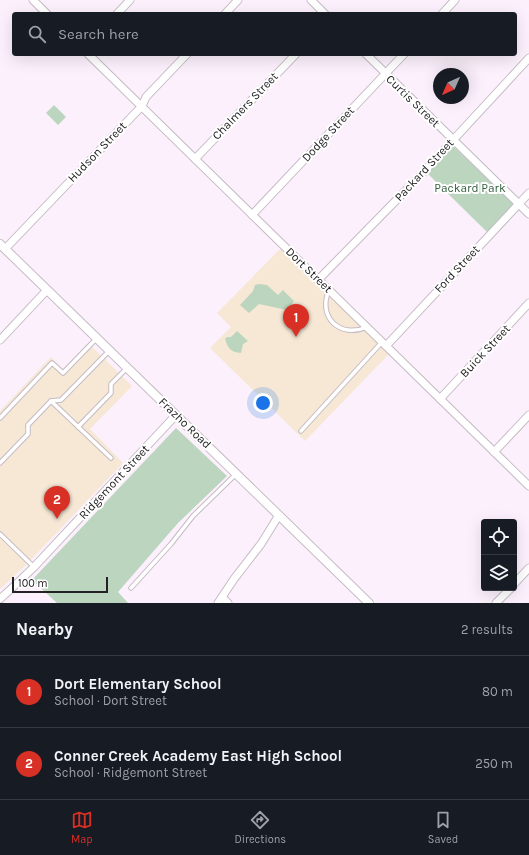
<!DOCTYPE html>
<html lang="en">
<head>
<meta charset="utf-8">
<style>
	:root { --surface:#171b24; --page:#242831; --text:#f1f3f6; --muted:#9ea1a6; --line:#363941; --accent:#d93025 }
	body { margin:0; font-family:Karla,sans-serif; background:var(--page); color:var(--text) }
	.controls { position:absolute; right:12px; bottom:12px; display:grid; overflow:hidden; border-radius:4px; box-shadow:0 4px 16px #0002 }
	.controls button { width:36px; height:36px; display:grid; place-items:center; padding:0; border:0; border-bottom:1px solid var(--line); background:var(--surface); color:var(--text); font:20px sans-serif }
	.compass { position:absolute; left:433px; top:68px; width:36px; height:36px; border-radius:50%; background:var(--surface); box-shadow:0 4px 16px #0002; rotate:225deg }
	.scale { position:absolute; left:12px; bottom:10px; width:96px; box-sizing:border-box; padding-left:4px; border:2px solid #242124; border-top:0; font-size:11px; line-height:14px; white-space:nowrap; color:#242124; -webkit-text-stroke:3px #fff; paint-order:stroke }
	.you { position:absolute; left:263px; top:403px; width:14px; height:14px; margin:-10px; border:3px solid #fff; border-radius:50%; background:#1a73e8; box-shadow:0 0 0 6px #1a73e833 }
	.badge { display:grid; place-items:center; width:26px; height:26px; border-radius:50%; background:var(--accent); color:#fff; font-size:13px; font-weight:700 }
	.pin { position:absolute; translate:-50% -33px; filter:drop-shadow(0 1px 2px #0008) }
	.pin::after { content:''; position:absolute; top:21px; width:14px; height:12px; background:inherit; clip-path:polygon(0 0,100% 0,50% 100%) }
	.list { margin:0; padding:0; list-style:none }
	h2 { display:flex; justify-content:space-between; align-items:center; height:52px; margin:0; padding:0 16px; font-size:17px }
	h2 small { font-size:13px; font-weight:400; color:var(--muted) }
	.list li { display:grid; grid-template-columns:26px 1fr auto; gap:12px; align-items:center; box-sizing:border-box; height:72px; padding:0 16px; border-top:1px solid var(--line) }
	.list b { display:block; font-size:15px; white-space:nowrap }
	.list p { margin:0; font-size:13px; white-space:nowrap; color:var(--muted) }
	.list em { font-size:13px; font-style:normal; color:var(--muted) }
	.icon { flex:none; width:22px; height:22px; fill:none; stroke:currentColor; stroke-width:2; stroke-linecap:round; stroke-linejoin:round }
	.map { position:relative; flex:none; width:529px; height:603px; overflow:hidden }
	.search { position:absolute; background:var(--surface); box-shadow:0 4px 16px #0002; left:12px; right:12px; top:12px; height:44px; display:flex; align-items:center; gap:10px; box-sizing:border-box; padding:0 14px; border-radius:4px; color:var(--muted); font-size:15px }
	.sheet { height:196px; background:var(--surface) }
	nav { display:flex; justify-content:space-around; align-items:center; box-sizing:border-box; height:56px; border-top:1px solid var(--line); background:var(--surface); font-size:11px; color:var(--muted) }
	nav a { display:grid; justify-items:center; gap:2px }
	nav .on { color:var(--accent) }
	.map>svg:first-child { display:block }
	.education { fill:#f6e8d5 }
	.green { fill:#bbd5bf }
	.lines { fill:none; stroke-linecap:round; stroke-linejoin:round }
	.service-casing { stroke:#c5bbc4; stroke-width:5.5 }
	.minor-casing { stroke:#c5bbc4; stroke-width:9 }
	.tertiary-casing { stroke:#c5bbc4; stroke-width:10 }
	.service { stroke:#fff; stroke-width:3.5 }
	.minor { stroke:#fff; stroke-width:7 }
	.tertiary { stroke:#fff; stroke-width:8 }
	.labels { text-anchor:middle; stroke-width:4; stroke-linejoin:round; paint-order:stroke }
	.street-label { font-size:12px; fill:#242124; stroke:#fff }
	.park-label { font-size:12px; fill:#315e3c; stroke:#fff }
</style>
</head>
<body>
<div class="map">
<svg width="529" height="603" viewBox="0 0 529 603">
	<rect width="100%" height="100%" fill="#fbf0fb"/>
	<g class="education">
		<polygon points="280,249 389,354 305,441 210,348 231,327 217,313"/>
		<polygon points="88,343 132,386 90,429 123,463 24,567 0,589 0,411 51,357 63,369"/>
	</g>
	<g class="green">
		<polygon points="54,105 66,117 58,125 46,113"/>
		<polygon points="452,145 514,204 487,232 426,172"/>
		<polygon points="259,284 267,285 278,295 283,290 294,301 287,310 259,304 249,313 240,305 253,291 255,285"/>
		<path d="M237,331L248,341L243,344L241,353C230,352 228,348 225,339L227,337H231Z"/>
		<polygon points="176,428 227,476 178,523 118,592 128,603 57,603 32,580"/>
	</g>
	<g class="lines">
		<defs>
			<g id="service">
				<path d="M329,290C317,317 340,339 367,327"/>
				<polyline points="51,401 111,458"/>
				<polyline points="0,418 52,363 63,373 97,338"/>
				<polyline points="78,427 111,393 111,384 127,368"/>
				<polyline points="301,431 382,342"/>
				<polyline points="0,463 28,434 28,425 51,401 61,400 109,351"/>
				<polyline points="0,534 34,567"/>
				<polyline points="131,588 171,544 193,516 236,474"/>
			</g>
			<g id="minor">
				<polyline points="33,0 47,14"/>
				<polyline points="311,0 325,14"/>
				<polyline points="117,14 130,0"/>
				<polyline points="225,14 238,0"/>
				<polyline points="442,14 455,0"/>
				<polyline points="88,54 529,486"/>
				<polyline points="366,54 529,214"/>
				<polyline points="195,159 296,54"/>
				<polyline points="252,215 404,54"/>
				<polyline points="5,249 142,106 146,97 187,54"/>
				<polyline points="318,280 417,179 529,58"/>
				<polyline points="0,340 47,290"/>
				<polyline points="386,346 529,193"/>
				<polyline points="440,399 529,303"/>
				<polyline points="494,452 529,415"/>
				<polyline points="514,584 529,568"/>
				<polyline points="222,597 228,603"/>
				<polyline points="0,599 12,588 34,567 176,415"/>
				<polyline points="218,603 234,579 261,544 279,515"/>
				<polyline points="496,603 511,588"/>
			</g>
			<polyline id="tertiary" points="0,244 369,603"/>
		</defs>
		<use href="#service" class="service-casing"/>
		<use href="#minor" class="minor-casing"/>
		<use href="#tertiary" class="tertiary-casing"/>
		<use href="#service" class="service"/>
		<use href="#minor" class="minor"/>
		<use href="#tertiary" class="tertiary"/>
	</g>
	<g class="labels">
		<g class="street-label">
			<text transform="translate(413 101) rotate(44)" y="4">Curtis Street</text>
			<text transform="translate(245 106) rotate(-46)" y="4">Chalmers Street</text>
			<text transform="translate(328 134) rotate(-47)" y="4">Dodge Street</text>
			<text transform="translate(97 152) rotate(-46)" y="4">Hudson Street</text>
			<text transform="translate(424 170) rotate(-47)" y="4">Packard Street</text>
			<text transform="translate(457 269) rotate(-47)" y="4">Ford Street</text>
			<text transform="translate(309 270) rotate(44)" y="4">Dort Street</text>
			<text transform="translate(485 351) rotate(-47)" y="4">Buick Street</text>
			<text transform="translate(185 423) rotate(44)" y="4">Frazho Road</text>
			<text transform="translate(114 482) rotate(-47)" y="4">Ridgemont Street</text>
		</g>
		<g class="park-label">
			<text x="470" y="192">Packard Park</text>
		</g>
	</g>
</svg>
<div class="controls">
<button><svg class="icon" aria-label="locate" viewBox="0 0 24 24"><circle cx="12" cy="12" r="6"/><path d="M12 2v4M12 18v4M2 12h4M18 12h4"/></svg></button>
<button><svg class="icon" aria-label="layers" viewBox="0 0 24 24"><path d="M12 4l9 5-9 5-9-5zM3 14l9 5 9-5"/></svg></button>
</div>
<svg class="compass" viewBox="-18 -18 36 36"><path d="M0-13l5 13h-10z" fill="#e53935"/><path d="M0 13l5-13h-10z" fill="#9ea1a6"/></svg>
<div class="scale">100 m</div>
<div class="you"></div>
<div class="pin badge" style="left:296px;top:337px">1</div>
<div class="pin badge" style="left:57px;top:519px">2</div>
<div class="search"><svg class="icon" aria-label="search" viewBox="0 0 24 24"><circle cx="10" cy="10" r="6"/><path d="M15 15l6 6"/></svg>Search here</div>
</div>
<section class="sheet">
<h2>Nearby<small>2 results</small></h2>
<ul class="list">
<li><span class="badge">1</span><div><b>Dort Elementary School</b><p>School · Dort Street</p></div><em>80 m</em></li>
<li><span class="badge">2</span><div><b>Conner Creek Academy East High School</b><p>School · Ridgemont Street</p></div><em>250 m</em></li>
</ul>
</section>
<nav>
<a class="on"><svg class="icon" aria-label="map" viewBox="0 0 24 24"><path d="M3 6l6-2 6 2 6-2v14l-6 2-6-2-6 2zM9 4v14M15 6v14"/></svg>Map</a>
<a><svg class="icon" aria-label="directions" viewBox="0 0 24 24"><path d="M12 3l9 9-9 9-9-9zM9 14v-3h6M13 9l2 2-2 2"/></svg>Directions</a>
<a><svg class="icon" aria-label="saved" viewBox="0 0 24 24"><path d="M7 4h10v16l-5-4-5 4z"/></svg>Saved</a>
</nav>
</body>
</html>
